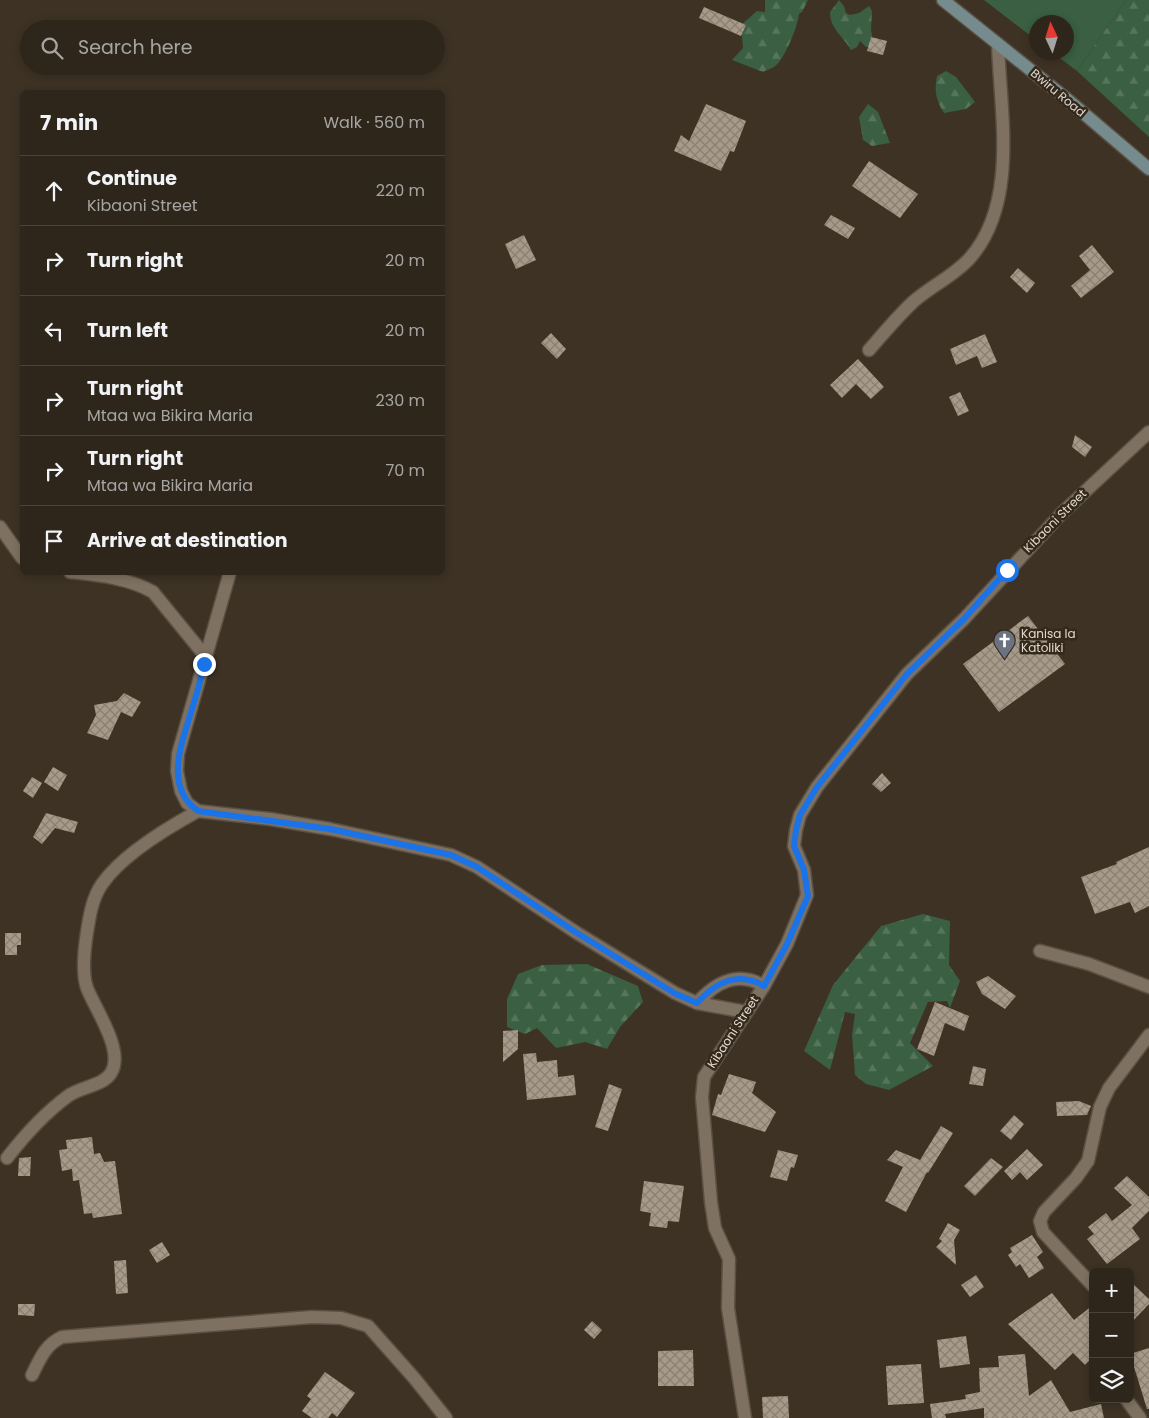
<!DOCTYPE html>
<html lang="en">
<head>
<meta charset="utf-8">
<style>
	:root { --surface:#2e261b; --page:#362e24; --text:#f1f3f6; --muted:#a7a5a3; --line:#49433a }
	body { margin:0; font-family:Poppins,sans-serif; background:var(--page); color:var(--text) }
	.controls { position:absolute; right:15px; bottom:15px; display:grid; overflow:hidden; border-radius:8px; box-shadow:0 2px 8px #0003 }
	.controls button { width:45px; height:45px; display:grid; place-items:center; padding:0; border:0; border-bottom:1px solid var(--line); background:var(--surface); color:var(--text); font:25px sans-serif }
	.compass { position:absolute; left:1029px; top:15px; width:45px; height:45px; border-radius:50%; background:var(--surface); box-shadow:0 2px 8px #0003; rotate:356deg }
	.stop { position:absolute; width:15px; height:15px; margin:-11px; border:4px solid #1a73e8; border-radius:50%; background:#fff }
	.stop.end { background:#1a73e8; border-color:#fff; box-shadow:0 1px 5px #0008 }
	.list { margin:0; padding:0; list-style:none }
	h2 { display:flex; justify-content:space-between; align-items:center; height:65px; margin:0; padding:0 20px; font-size:21px }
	h2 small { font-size:16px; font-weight:400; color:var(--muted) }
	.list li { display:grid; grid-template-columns:32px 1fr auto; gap:15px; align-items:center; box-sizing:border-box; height:70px; padding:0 20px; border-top:1px solid var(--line) }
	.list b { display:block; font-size:19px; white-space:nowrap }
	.list p { margin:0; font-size:16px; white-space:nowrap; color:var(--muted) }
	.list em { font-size:16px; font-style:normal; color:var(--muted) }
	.icon { flex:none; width:28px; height:28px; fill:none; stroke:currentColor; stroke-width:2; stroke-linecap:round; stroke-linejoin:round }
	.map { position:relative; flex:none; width:1149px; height:1418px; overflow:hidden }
	.search { position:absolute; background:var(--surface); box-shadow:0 2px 8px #0003; left:20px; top:20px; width:425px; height:55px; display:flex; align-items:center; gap:12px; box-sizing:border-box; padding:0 18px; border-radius:28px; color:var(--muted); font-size:19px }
	.panel { position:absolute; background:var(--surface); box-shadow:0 2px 8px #0003; left:20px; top:90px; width:425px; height:485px; border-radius:8px }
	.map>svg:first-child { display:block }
	.green { fill:#3a5f42 }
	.forest { fill:url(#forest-firs) }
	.building { fill:url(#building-cross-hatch) }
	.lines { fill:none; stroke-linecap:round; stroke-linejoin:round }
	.minor-casing { stroke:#594f43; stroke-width:15 }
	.secondary-casing { stroke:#594f43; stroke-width:15 }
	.minor { stroke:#7e7161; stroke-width:12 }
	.secondary { stroke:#758b8e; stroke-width:12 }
	.route { stroke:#1a73e8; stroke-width:6 }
	.labels { text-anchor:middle; stroke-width:5; stroke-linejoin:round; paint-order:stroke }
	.street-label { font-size:12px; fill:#e1d9d0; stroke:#33281a }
	.poi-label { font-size:12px; fill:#e1d9d0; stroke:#33281a; text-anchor:start }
</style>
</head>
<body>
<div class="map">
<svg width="1149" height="1418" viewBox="0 0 1149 1418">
	<defs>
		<pattern id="forest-firs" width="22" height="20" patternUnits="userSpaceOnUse" patternTransform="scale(1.25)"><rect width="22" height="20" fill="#3a5f42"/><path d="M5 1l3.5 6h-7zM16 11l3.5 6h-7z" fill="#56755c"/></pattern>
		<pattern id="building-cross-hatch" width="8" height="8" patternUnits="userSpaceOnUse" patternTransform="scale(1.25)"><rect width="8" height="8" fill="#a79a89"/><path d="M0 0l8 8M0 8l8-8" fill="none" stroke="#897f72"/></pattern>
	</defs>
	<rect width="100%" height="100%" fill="#3d3224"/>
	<polygon class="green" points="984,0 1126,0 1077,71 1053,53 1066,52 1066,22 1036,22 1036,40"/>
	<g class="forest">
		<path d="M765,0H808L802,12L799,14C798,26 784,61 774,67C771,69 766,70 763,72L732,60L743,48L741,25L757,11L765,12Z"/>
		<path d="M839,0L844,6L846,13L850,15L859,13L869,6L872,11L871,30L874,46L866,47L860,41L857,47L851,50C843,36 830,29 830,12Z"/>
		<polygon points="1126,0 1149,0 1149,137 1077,71"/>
		<path d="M946,71L956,77L975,102L966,109L944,113C936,101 934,90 937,76Z"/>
		<polygon points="868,104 878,112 890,143 872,146 863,140 859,117"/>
		<polygon points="923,914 950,921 949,965 960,981 950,1008 947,1001 928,1002 910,1043 933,1066 889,1090 866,1084 855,1075 852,1035 855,1014 845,1012 830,1070 804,1051 833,985 881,926"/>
		<polygon points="587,964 638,986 643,1002 620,1027 607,1049 585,1042 556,1048 537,1028 525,1034 507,1027 507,999 518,974 542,965"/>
	</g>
	<g class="building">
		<polygon points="704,7 746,25 741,36 699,18"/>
		<polygon points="871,37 887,41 883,55 867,51"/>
		<polygon points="706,104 746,121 734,152 730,151 721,171 674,151 681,135 689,141"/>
		<polygon points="869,161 918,194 900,218 852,186"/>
		<polygon points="831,215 855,228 848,239 824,225"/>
		<polygon points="524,235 536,260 516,269 505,244"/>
		<polygon points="1092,245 1114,272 1081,298 1071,286 1090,270 1079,256"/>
		<polygon points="1018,268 1035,283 1027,293 1010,277"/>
		<polygon points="551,333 566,349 557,359 541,343"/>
		<polygon points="985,334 997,362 982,368 977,356 956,365 950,349"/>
		<polygon points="858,359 884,387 871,399 856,384 842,398 830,385"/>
		<polygon points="960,392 969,411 958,416 949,397"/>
		<polygon points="1075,435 1092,447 1085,457 1072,447"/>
		<polygon points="1028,616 1065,664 999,712 963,664"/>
		<polygon points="124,693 141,702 132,717 121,712 108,740 87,733 96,715 94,705 117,701"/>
		<polygon points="53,767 67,775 58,791 44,782"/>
		<polygon points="882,773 891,783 881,792 872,784"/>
		<polygon points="32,777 42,783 33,798 23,791"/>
		<polygon points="46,813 78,822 74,833 55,828 42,844 33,837"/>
		<polygon points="1149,847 1149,906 1135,913 1130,902 1095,914 1081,877 1117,864 1116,862"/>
		<polygon points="5,933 21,933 21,945 17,945 17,955 5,955"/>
		<polygon points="988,976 1016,996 1005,1009 982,994 976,982"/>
		<polygon points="935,1002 969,1016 964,1031 945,1023 934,1056 917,1049"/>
		<polygon points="518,1030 518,1049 503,1062 503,1031"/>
		<polygon points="536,1053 537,1062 557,1060 558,1077 574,1075 576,1095 527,1100 523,1054"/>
		<polygon points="973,1066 986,1069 983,1086 969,1084"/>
		<polygon points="729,1074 756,1082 752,1093 776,1112 765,1132 712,1115 718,1094 721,1095"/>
		<polygon points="609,1084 622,1089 608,1131 595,1127"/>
		<polygon points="1079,1101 1091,1106 1087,1115 1057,1116 1056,1102"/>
		<polygon points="1014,1115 1024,1124 1011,1140 1000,1131"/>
		<polygon points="941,1126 953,1133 928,1173 927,1172 906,1212 885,1201 903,1167 887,1160 896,1150 920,1160"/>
		<polygon points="92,1137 94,1154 100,1153 104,1162 115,1161 122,1214 93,1218 92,1213 84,1214 79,1180 73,1181 72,1169 62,1171 59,1150 67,1149 66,1140"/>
		<polygon points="1027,1149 1043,1165 1027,1180 1020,1172 1012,1180 1004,1171"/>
		<polygon points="778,1150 798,1155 794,1168 791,1167 787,1181 770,1177"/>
		<polygon points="31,1157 30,1176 18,1176 19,1158"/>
		<polygon points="991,1158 1003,1167 975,1196 964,1186"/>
		<polygon points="1127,1176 1149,1197 1149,1211 1132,1228 1140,1239 1107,1264 1087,1239 1094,1234 1088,1227 1106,1213 1112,1221 1132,1205 1114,1188"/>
		<polygon points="644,1181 684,1186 679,1222 668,1221 667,1228 649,1226 651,1213 640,1211"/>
		<polygon points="948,1223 960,1230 954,1240 956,1265 936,1247 942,1241 939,1239"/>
		<polygon points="1032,1235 1043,1252 1037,1257 1044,1268 1029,1278 1020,1264 1016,1267 1008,1255 1012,1252 1010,1248"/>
		<polygon points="162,1242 170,1255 157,1263 149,1250"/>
		<polygon points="126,1260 128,1293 116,1294 114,1261"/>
		<polygon points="976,1275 984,1287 970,1297 961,1285"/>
		<polygon points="1130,1281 1149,1299 1149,1304 1130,1324"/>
		<polygon points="1052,1293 1074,1320 1093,1305 1093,1357 1085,1365 1073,1353 1055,1370 1008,1324"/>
		<polygon points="18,1304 35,1304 34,1316 18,1315"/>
		<polygon points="592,1321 602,1330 594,1339 584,1330"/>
		<polygon points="966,1336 970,1364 940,1368 937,1340"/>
		<polygon points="1149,1348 1149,1409 1147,1409 1130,1354"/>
		<polygon points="693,1350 694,1386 658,1386 658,1351"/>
		<polygon points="1025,1354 1029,1396 1051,1380 1070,1412 1101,1404 1104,1418 984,1418 984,1408 945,1414 946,1418 932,1418 930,1404 966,1399 965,1395 980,1392 979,1368 999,1367 998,1356"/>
		<polygon points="921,1364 924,1403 888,1405 886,1366"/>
		<polygon points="325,1372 355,1393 337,1417 332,1413 328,1418 312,1418 302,1411 311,1399 307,1396"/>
		<polygon points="788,1396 789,1418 763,1418 762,1397"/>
	</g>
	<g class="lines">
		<defs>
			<g id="minor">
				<path d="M869,350C883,334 897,317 913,302C931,286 954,276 970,258C1019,202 1000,111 998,44"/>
				<polyline points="0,527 22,558"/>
				<path d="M70,572C97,575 129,578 153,592L206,657"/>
				<polyline points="230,572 178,754 177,771 181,791 187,803 198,811 270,819 330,829 451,855 477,867 577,933 675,993 697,1003 746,1012"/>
				<polyline points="1040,951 1089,964 1149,987"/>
				<path d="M697,1003C715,983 737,970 764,986"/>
				<path d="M7,1158C24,1136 45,1113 68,1096C80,1087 103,1086 111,1073C125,1051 95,1009 87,988C82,974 84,954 86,939C89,920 91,900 102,884C122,855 167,828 198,811"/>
				<polyline points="1093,1286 1043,1232 1040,1221 1044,1212 1076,1178 1088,1161 1100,1107 1109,1088 1149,1035"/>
				<path d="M32,1375C40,1359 45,1345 62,1337L312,1317L341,1318L368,1326L415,1379L446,1418"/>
				<polyline points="1126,1399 1140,1418"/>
				<polyline points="745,1418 728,1308 729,1259 715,1228 711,1202 702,1097 704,1077 764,986 787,944 807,895 804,870 794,846 796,830 800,815 817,787 907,674 964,619 1062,513 1149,432"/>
			</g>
			<polyline id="secondary" points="943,0 1068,100 1149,169"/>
		</defs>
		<use href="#minor" class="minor-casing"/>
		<use href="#secondary" class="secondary-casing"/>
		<use href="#minor" class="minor"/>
		<use href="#secondary" class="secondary"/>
	</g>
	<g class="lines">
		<path class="route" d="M204,664C201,679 197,694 192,709C182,743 163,786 198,811L330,829L451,855L477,867L577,933L674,993L697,1003C715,983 737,970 764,986L787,944L808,896L804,870L794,846L796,830L800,815L817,787L907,674L964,619L1007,570"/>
	</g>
	<defs>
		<symbol id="church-pin" viewBox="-11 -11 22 30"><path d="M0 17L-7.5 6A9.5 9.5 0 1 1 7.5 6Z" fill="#6b7280" stroke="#33281a"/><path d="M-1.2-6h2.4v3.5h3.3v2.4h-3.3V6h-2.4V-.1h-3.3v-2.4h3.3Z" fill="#fff"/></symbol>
	</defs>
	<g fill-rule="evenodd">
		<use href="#church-pin" x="992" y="628" width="25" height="34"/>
	</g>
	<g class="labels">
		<g class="street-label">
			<text transform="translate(1058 93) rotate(40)" y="4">Bwiru Road</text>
			<text transform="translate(1055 521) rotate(-45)" y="4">Kibaoni Street</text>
			<text transform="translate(733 1032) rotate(-57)" y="4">Kibaoni Street</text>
		</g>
		<g class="poi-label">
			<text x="1021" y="638">Kanisa la<tspan x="1021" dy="14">Katoliki</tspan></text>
		</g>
	</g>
</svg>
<div class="controls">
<button>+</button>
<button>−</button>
<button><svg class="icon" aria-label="layers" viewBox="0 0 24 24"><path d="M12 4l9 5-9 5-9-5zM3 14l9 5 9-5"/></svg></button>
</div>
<svg class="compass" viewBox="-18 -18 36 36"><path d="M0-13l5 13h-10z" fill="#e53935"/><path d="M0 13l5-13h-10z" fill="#a7a5a3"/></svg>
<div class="stop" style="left:1007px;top:570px"></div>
<div class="stop end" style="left:204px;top:664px"></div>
<div class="search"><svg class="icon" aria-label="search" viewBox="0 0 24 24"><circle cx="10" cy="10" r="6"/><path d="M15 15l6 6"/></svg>Search here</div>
<section class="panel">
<h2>7 min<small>Walk · 560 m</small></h2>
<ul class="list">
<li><svg class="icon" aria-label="ahead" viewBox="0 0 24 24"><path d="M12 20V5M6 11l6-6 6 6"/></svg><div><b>Continue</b><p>Kibaoni Street</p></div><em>220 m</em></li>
<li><svg class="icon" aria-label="right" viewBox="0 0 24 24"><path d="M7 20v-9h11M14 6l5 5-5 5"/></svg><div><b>Turn right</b></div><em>20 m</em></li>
<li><svg class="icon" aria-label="left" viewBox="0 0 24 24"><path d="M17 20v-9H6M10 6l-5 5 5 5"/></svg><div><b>Turn left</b></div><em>20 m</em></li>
<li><svg class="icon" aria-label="right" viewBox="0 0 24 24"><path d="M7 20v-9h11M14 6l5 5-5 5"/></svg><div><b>Turn right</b><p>Mtaa wa Bikira Maria</p></div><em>230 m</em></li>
<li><svg class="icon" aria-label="right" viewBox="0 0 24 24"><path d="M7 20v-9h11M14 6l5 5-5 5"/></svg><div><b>Turn right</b><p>Mtaa wa Bikira Maria</p></div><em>70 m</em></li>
<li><svg class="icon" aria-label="arrive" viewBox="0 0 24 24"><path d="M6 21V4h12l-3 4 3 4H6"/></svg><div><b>Arrive at destination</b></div></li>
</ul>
</section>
</div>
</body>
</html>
